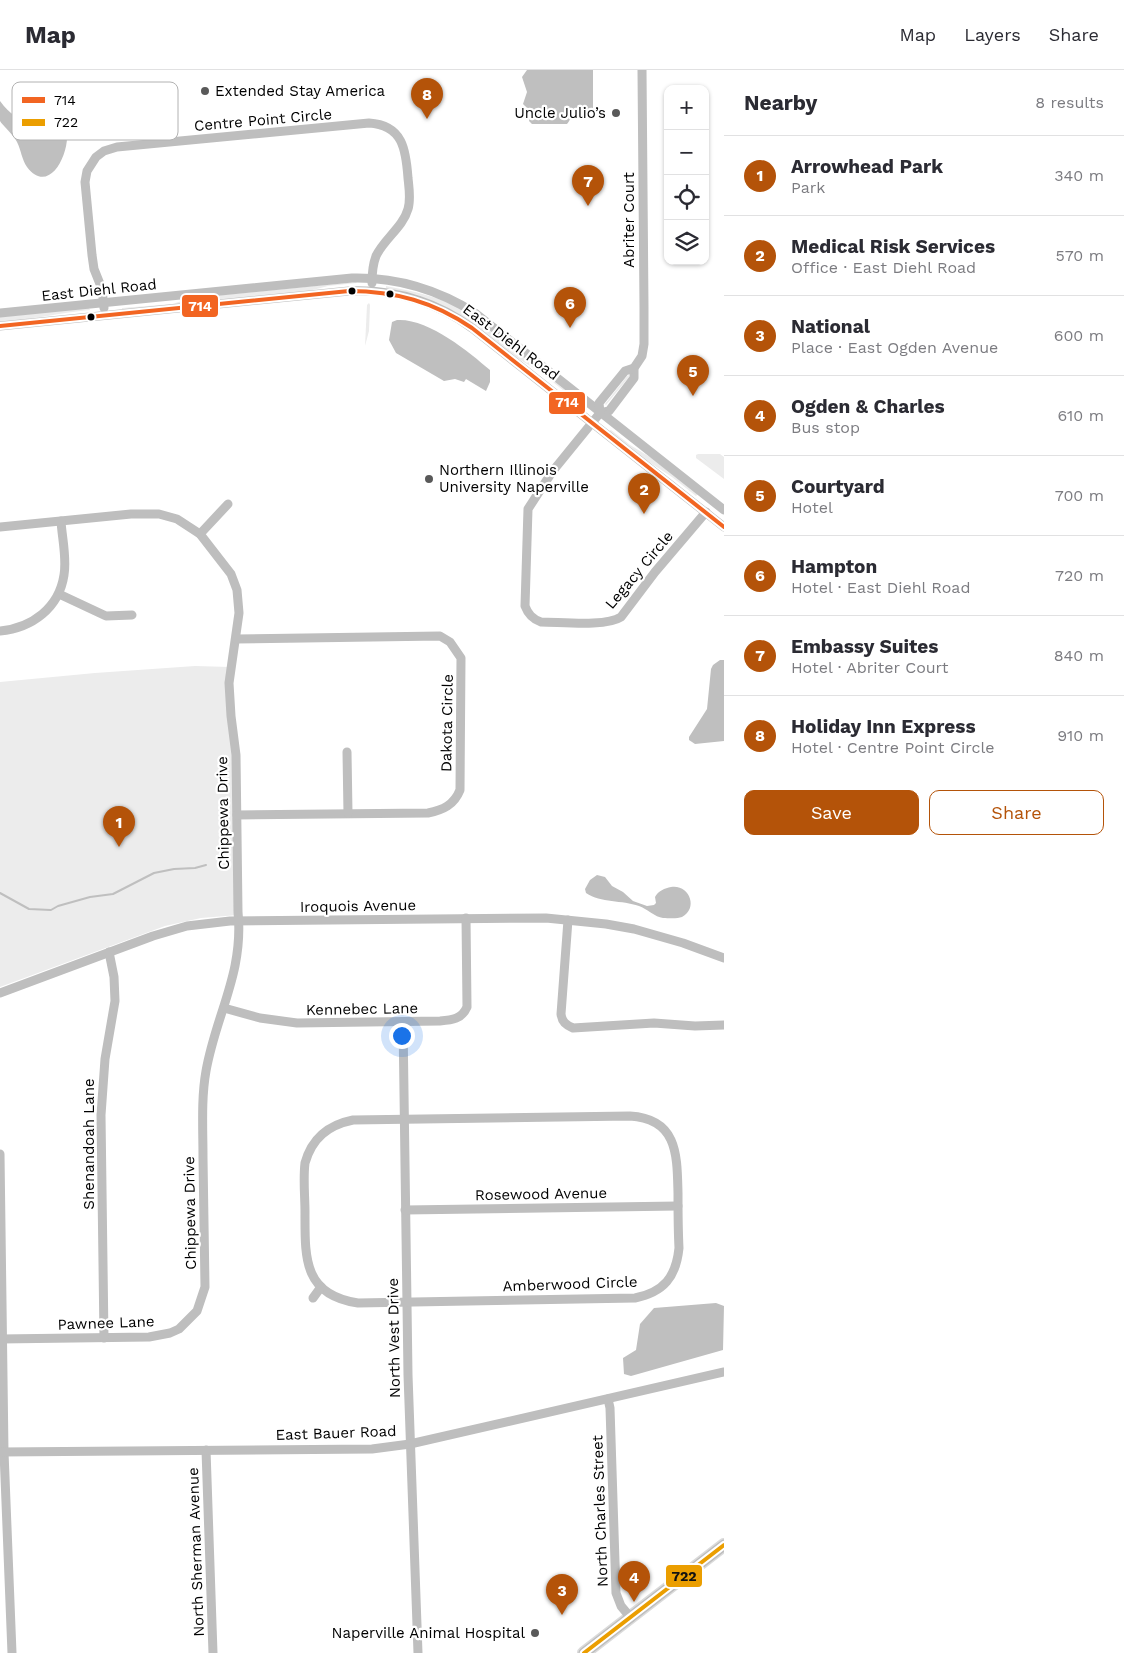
<!DOCTYPE html>
<html lang="en">
<head>
<meta charset="utf-8">
<style>
	:root { --surface:#fff; --page:#f7f7f7; --text:#2b2b33; --muted:#7c7c81; --line:#e1e1e2; --accent:#b45309 }
	body { margin:0; font-family:"Work Sans",sans-serif; background:var(--page); color:var(--text) }
	.controls { position:absolute; right:15px; top:15px; display:grid; overflow:hidden; border-radius:10px; box-shadow:0 1px 4px #0004 }
	.controls button { width:45px; height:45px; display:grid; place-items:center; padding:0; border:0; border-bottom:1px solid var(--line); background:var(--surface); color:var(--text); font:25px sans-serif }
	.you { position:absolute; left:401px; top:965px; width:18px; height:18px; margin:-12px; border:4px solid #fff; border-radius:50%; background:#1a73e8; box-shadow:0 0 0 8px #1a73e833 }
	.badge { display:grid; place-items:center; width:32px; height:32px; border-radius:50%; background:var(--accent); color:#fff; font-size:16px; font-weight:700 }
	.pin { position:absolute; translate:-50% -41px; filter:drop-shadow(0 1px 2px #0008) }
	.pin::after { content:''; position:absolute; top:26px; width:18px; height:15px; background:inherit; clip-path:polygon(0 0,100% 0,50% 100%) }
	.list { margin:0; padding:0; list-style:none }
	h2 { display:flex; justify-content:space-between; align-items:center; height:65px; margin:0; padding:0 20px; font-size:21px }
	h2 small { font-size:16px; font-weight:400; color:var(--muted) }
	.list li { display:grid; grid-template-columns:32px 1fr auto; gap:15px; align-items:center; box-sizing:border-box; height:80px; padding:0 20px; border-top:1px solid var(--line) }
	.list b { display:block; font-size:19px; white-space:nowrap }
	.list p { margin:0; font-size:16px; white-space:nowrap; color:var(--muted) }
	.list em { font-size:16px; font-style:normal; color:var(--muted) }
	.actions { display:flex; gap:10px; padding:15px 20px }
	.actions a { flex:1; padding:11px 0; border:1px solid var(--accent); border-radius:10px; text-align:center; font-size:18px; color:var(--accent) }
	.actions .main { background:var(--accent); color:#fff }
	.icon { flex:none; width:28px; height:28px; fill:none; stroke:currentColor; stroke-width:2; stroke-linecap:round; stroke-linejoin:round }
	.map { position:relative; flex:none; width:724px; height:1583px; overflow:hidden }
	header { display:flex; align-items:center; gap:30px; box-sizing:border-box; height:70px; padding:0 25px; background:var(--surface); border-bottom:1px solid var(--line) }
	header strong { font-size:24px }
	nav { display:flex; gap:28px; margin-inline-start:auto; font-size:18px }
	main { display:flex }
	aside { flex:1; background:var(--surface) }
	.map>svg:first-child { display:block }
	.green { fill:#ececec }
	.water { fill:#bfbfbf }
	.lines { fill:none; stroke-linecap:round; stroke-linejoin:round }
	.stream { stroke:#bfbfbf; stroke-width:2 }
	.major-casing { stroke:#dbdbdb; stroke-width:14 }
	.minor { stroke:#bebebe; stroke-width:9 }
	.major { stroke:#bebebe; stroke-width:11 }
	.bus-1-casing { stroke:#fff; stroke-width:8 }
	.bus-2-casing { stroke:#fff; stroke-width:8 }
	.bus-1 { stroke:#f26522; stroke-width:4 }
	.bus-2 { stroke:#eb9e00; stroke-width:4 }
	.poi-dot { fill:#595959; stroke:#fff; stroke-width:2 }
	.bus-dot { fill:#000; stroke:#fff; stroke-width:2 }
	.labels { text-anchor:middle; stroke-width:4.5; stroke-linejoin:round; paint-order:stroke }
	.poi-label { font-size:15px; fill:#000; stroke:#fff; text-anchor:start }
	.street-label { font-size:15px; fill:#000; stroke:#fff }
	.key { fill:#fff; stroke:#b2b2b2; stroke-width:1 }
	.key-label { font-size:14px; fill:#000 }
	.line-badge { stroke:#fff; stroke-width:2 }
	.badge-label { font-size:14px; text-anchor:middle; font-weight:bold; fill:#fff }
	.pale-badge-label { font-size:14px; text-anchor:middle; font-weight:bold; fill:#111 }
</style>
</head>
<body>
<header>
<strong>Map</strong>
<nav><a>Map</a><a>Layers</a><a>Share</a></nav>
</header>
<main>
<div class="map">
<svg width="724" height="1583" viewBox="0 0 724 1583">
	<rect width="100%" height="100%" fill="#fff"/>
	<g class="green">
		<polygon points="356,212 357,213 328,216 305,222 122,240 122,238 172,234 192,228"/>
		<path d="M386,216C412,221 441,227 464,240L584,335L583,336L539,301L517,288L457,243L418,225L386,218Z"/>
		<polygon points="369,233 370,235 369,261 365,276 367,235"/>
		<path d="M89,238L90,240C59,243 30,250 0,252V247Z"/>
		<polygon points="629,305 629,307 606,335 605,334 627,306"/>
		<polygon points="611,360 630,375 655,390 698,424 696,426 672,407 646,390 609,361"/>
		<polygon points="698,384 720,384 724,387 724,409 696,388 696,385"/>
		<polygon points="195,596 230,597 234,672 238,845 201,848 165,856 0,917 0,612 95,603"/>
	</g>
	<g class="water">
		<path d="M527,0H593V39C586,41 575,40 571,47C570,49 569,52 567,54H532L529,51L531,42L523,34L527,22L522,7Z"/>
		<path d="M0,31C11,46 22,53 41,51C49,51 56,49 64,52C76,71 52,130 27,97C22,90 21,80 17,72C13,64 2,55 0,51C0,46 0,36 0,31Z"/>
		<path d="M397,250C428,248 468,281 490,300V312L486,321L466,309L464,312L455,309L444,311L396,283L389,270L392,252Z"/>
		<polygon points="720,590 724,590 724,671 695,674 689,670 689,667 707,639 711,599 713,595"/>
		<path d="M597,805L605,807L612,816L623,822L633,831L647,836L654,835L656,833L655,827C658,821 665,818 671,817C689,814 699,838 682,847C677,849 668,848 663,848C655,847 647,839 639,836C622,830 601,833 586,823L585,819L590,810Z"/>
		<polygon points="716,1233 724,1236 723,1280 631,1306 624,1304 623,1288 636,1280 640,1254 654,1238"/>
	</g>
	<g class="lines">
		<polyline class="stream" points="0,823 29,839 51,840 58,836 90,827 113,824 154,803 174,799 195,798 206,795"/>
		<defs>
			<polyline id="major" points="584,1583 724,1475"/>
		</defs>
		<use href="#major" class="major-casing"/>
		<g class="minor">
			<path d="M642,0L644,238V274L642,286L634,298V308L609,341L600,343L552,402L528,439L525,536C528,544 532,549 541,552C561,552 606,557 621,547L655,502L706,442"/>
			<path d="M104,238L102,219L94,199L92,185L85,112L87,101L96,87L104,81L117,77L369,53C403,55 406,80 408,108C409,118 411,129 408,139C403,157 384,169 376,186C373,194 372,204 372,213"/>
			<path d="M0,243L352,208C397,207 437,219 475,243L724,440"/>
			<path d="M0,256L349,221C394,219 435,231 472,258L724,457"/>
			<polyline points="600,343 599,333 625,301 634,298"/>
			<path d="M0,457L131,444H159L177,449L200,464L231,504L237,520L239,543L229,613L231,646L236,685L238,842C244,903 216,944 206,1001C201,1029 203,1059 203,1088C204,1131 204,1174 205,1217L197,1241L179,1259L170,1263L149,1267L0,1269"/>
			<polyline points="200,464 228,434"/>
			<polyline points="59,524 106,546 132,545"/>
			<path d="M0,561C32,558 59,538 64,505C67,488 62,468 61,451"/>
			<path d="M236,569L440,566L450,572L461,588L460,720C454,735 443,740 428,743L237,745"/>
			<polyline points="347,682 348,743"/>
			<path d="M568,850L561,944C562,952 566,955 573,958L654,953L695,956L724,955"/>
			<polyline points="0,923 153,866 187,856 230,851 546,848 606,854 634,859 683,873 724,888"/>
			<path d="M224,938L260,948L297,953L440,951C452,950 462,949 467,937L466,848"/>
			<polyline points="403,952 408,1305 418,1583"/>
			<path d="M630,1046C678,1049 677,1085 678,1123C678,1141 678,1159 679,1178C676,1207 664,1222 635,1228L358,1233C303,1225 305,1187 305,1143C305,1126 303,1109 305,1093C312,1068 328,1055 353,1050Z"/>
			<polyline points="0,1084 4,1382 12,1583"/>
			<polyline points="405,1140 678,1136"/>
			<polyline points="313,1228 321,1217"/>
			<polyline points="104,1268 101,1045 105,989 115,931 114,907 109,882"/>
			<polyline points="608,1329 610,1338 616,1523 621,1536 631,1548"/>
			<polyline points="206,1380 213,1583"/>
			<polyline points="0,1382 372,1379 410,1374 724,1302"/>
		</g>
		<use href="#major" class="major"/>
		<defs>
			<path id="bus-1" d="M0,256L349,221C395,221 434,232 472,258L724,457"/>
			<polyline id="bus-2" points="584,1583 724,1475"/>
		</defs>
		<use href="#bus-1" class="bus-1-casing"/>
		<use href="#bus-2" class="bus-2-casing"/>
		<use href="#bus-1" class="bus-1"/>
		<use href="#bus-2" class="bus-2"/>
	</g>
	<g class="poi-dot">
		<circle cx="205" cy="21" r="5"/>
		<circle cx="616" cy="43" r="5"/>
		<circle cx="429" cy="409" r="5"/>
		<circle cx="535" cy="1563" r="5"/>
	</g>
	<g class="bus-dot">
		<circle cx="352" cy="221" r="4.5"/>
		<circle cx="390" cy="224" r="4.5"/>
		<circle cx="91" cy="247" r="4.5"/>
	</g>
	<g class="labels">
		<g class="poi-label">
			<text x="215" y="26">Extended Stay America</text>
			<text x="606" y="48" text-anchor="end">Uncle Julio’s</text>
			<text x="439" y="405">Northern Illinois<tspan x="439" dy="17">University Naperville</tspan></text>
			<text x="525" y="1568" text-anchor="end">Naperville Animal Hospital</text>
		</g>
		<g class="street-label">
			<text transform="translate(263 50) rotate(-5)" y="5">Centre Point Circle</text>
			<text transform="translate(629 150) rotate(-90)" y="5">Abriter Court</text>
			<text transform="translate(99 220) rotate(-6)" y="5">East Diehl Road</text>
			<text transform="translate(511 272) rotate(37)" y="5">East Diehl Road</text>
			<text transform="translate(639 500) rotate(-50)" y="5">Legacy Circle</text>
			<text transform="translate(447 653) rotate(-89)" y="5">Dakota Circle</text>
			<text transform="translate(223 743) rotate(-91)" y="5">Chippewa Drive</text>
			<text transform="translate(358 836) rotate(-1)" y="5">Iroquois Avenue</text>
			<text transform="translate(362 939) rotate(-1)" y="5">Kennebec Lane</text>
			<text transform="translate(89 1074) rotate(-90)" y="5">Shenandoah Lane</text>
			<text transform="translate(541 1124) rotate(-1)" y="5">Rosewood Avenue</text>
			<text transform="translate(190 1143) rotate(-91)" y="5">Chippewa Drive</text>
			<text transform="translate(570 1214) rotate(-2)" y="5">Amberwood Circle</text>
			<text transform="translate(106 1253) rotate(-2)" y="5">Pawnee Lane</text>
			<text transform="translate(394 1268) rotate(-91)" y="5">North Vest Drive</text>
			<text transform="translate(336 1363) rotate(-2)" y="5">East Bauer Road</text>
			<text transform="translate(600 1441) rotate(-92)" y="5">North Charles Street</text>
			<text transform="translate(196 1482) rotate(-92)" y="5">North Sherman Avenue</text>
		</g>
	</g>
	<rect x="12" y="12" width="166" height="58" rx="8" class="key"/>
	<rect x="22" y="27" width="23" height="6" fill="#f26522"/>
	<rect x="22" y="49" width="23" height="7" fill="#eb9e00"/>
	<g class="key-label">
		<text x="54" y="35">714</text>
		<text x="54" y="57">722</text>
	</g>
	<g class="line-badge">
		<rect x="181" y="224" width="38" height="24" rx="5" fill="#f26522"/>
		<rect x="548" y="321" width="38" height="24" rx="5" fill="#f26522"/>
		<rect x="665" y="1494" width="38" height="24" rx="5" fill="#eb9e00"/>
	</g>
	<g class="badge-label">
		<text x="200" y="241">714</text>
		<text x="567" y="337">714</text>
	</g>
	<g class="pale-badge-label">
		<text x="684" y="1511">722</text>
	</g>
</svg>
<div class="controls">
<button>+</button>
<button>−</button>
<button><svg class="icon" aria-label="locate" viewBox="0 0 24 24"><circle cx="12" cy="12" r="6"/><path d="M12 2v4M12 18v4M2 12h4M18 12h4"/></svg></button>
<button><svg class="icon" aria-label="layers" viewBox="0 0 24 24"><path d="M12 4l9 5-9 5-9-5zM3 14l9 5 9-5"/></svg></button>
</div>
<div class="you"></div>
<div class="pin badge" style="left:119px;top:777px">1</div>
<div class="pin badge" style="left:644px;top:444px">2</div>
<div class="pin badge" style="left:562px;top:1545px">3</div>
<div class="pin badge" style="left:634px;top:1532px">4</div>
<div class="pin badge" style="left:693px;top:326px">5</div>
<div class="pin badge" style="left:570px;top:258px">6</div>
<div class="pin badge" style="left:588px;top:136px">7</div>
<div class="pin badge" style="left:427px;top:49px">8</div>
</div>
<aside>
<h2>Nearby<small>8 results</small></h2>
<ul class="list">
<li><span class="badge">1</span><div><b>Arrowhead Park</b><p>Park</p></div><em>340 m</em></li>
<li><span class="badge">2</span><div><b>Medical Risk Services</b><p>Office · East Diehl Road</p></div><em>570 m</em></li>
<li><span class="badge">3</span><div><b>National</b><p>Place · East Ogden Avenue</p></div><em>600 m</em></li>
<li><span class="badge">4</span><div><b>Ogden &amp; Charles</b><p>Bus stop</p></div><em>610 m</em></li>
<li><span class="badge">5</span><div><b>Courtyard</b><p>Hotel</p></div><em>700 m</em></li>
<li><span class="badge">6</span><div><b>Hampton</b><p>Hotel · East Diehl Road</p></div><em>720 m</em></li>
<li><span class="badge">7</span><div><b>Embassy Suites</b><p>Hotel · Abriter Court</p></div><em>840 m</em></li>
<li><span class="badge">8</span><div><b>Holiday Inn Express</b><p>Hotel · Centre Point Circle</p></div><em>910 m</em></li>
</ul>
<div class="actions"><a class="main">Save</a><a>Share</a></div>
</aside>
</main>
</body>
</html>
